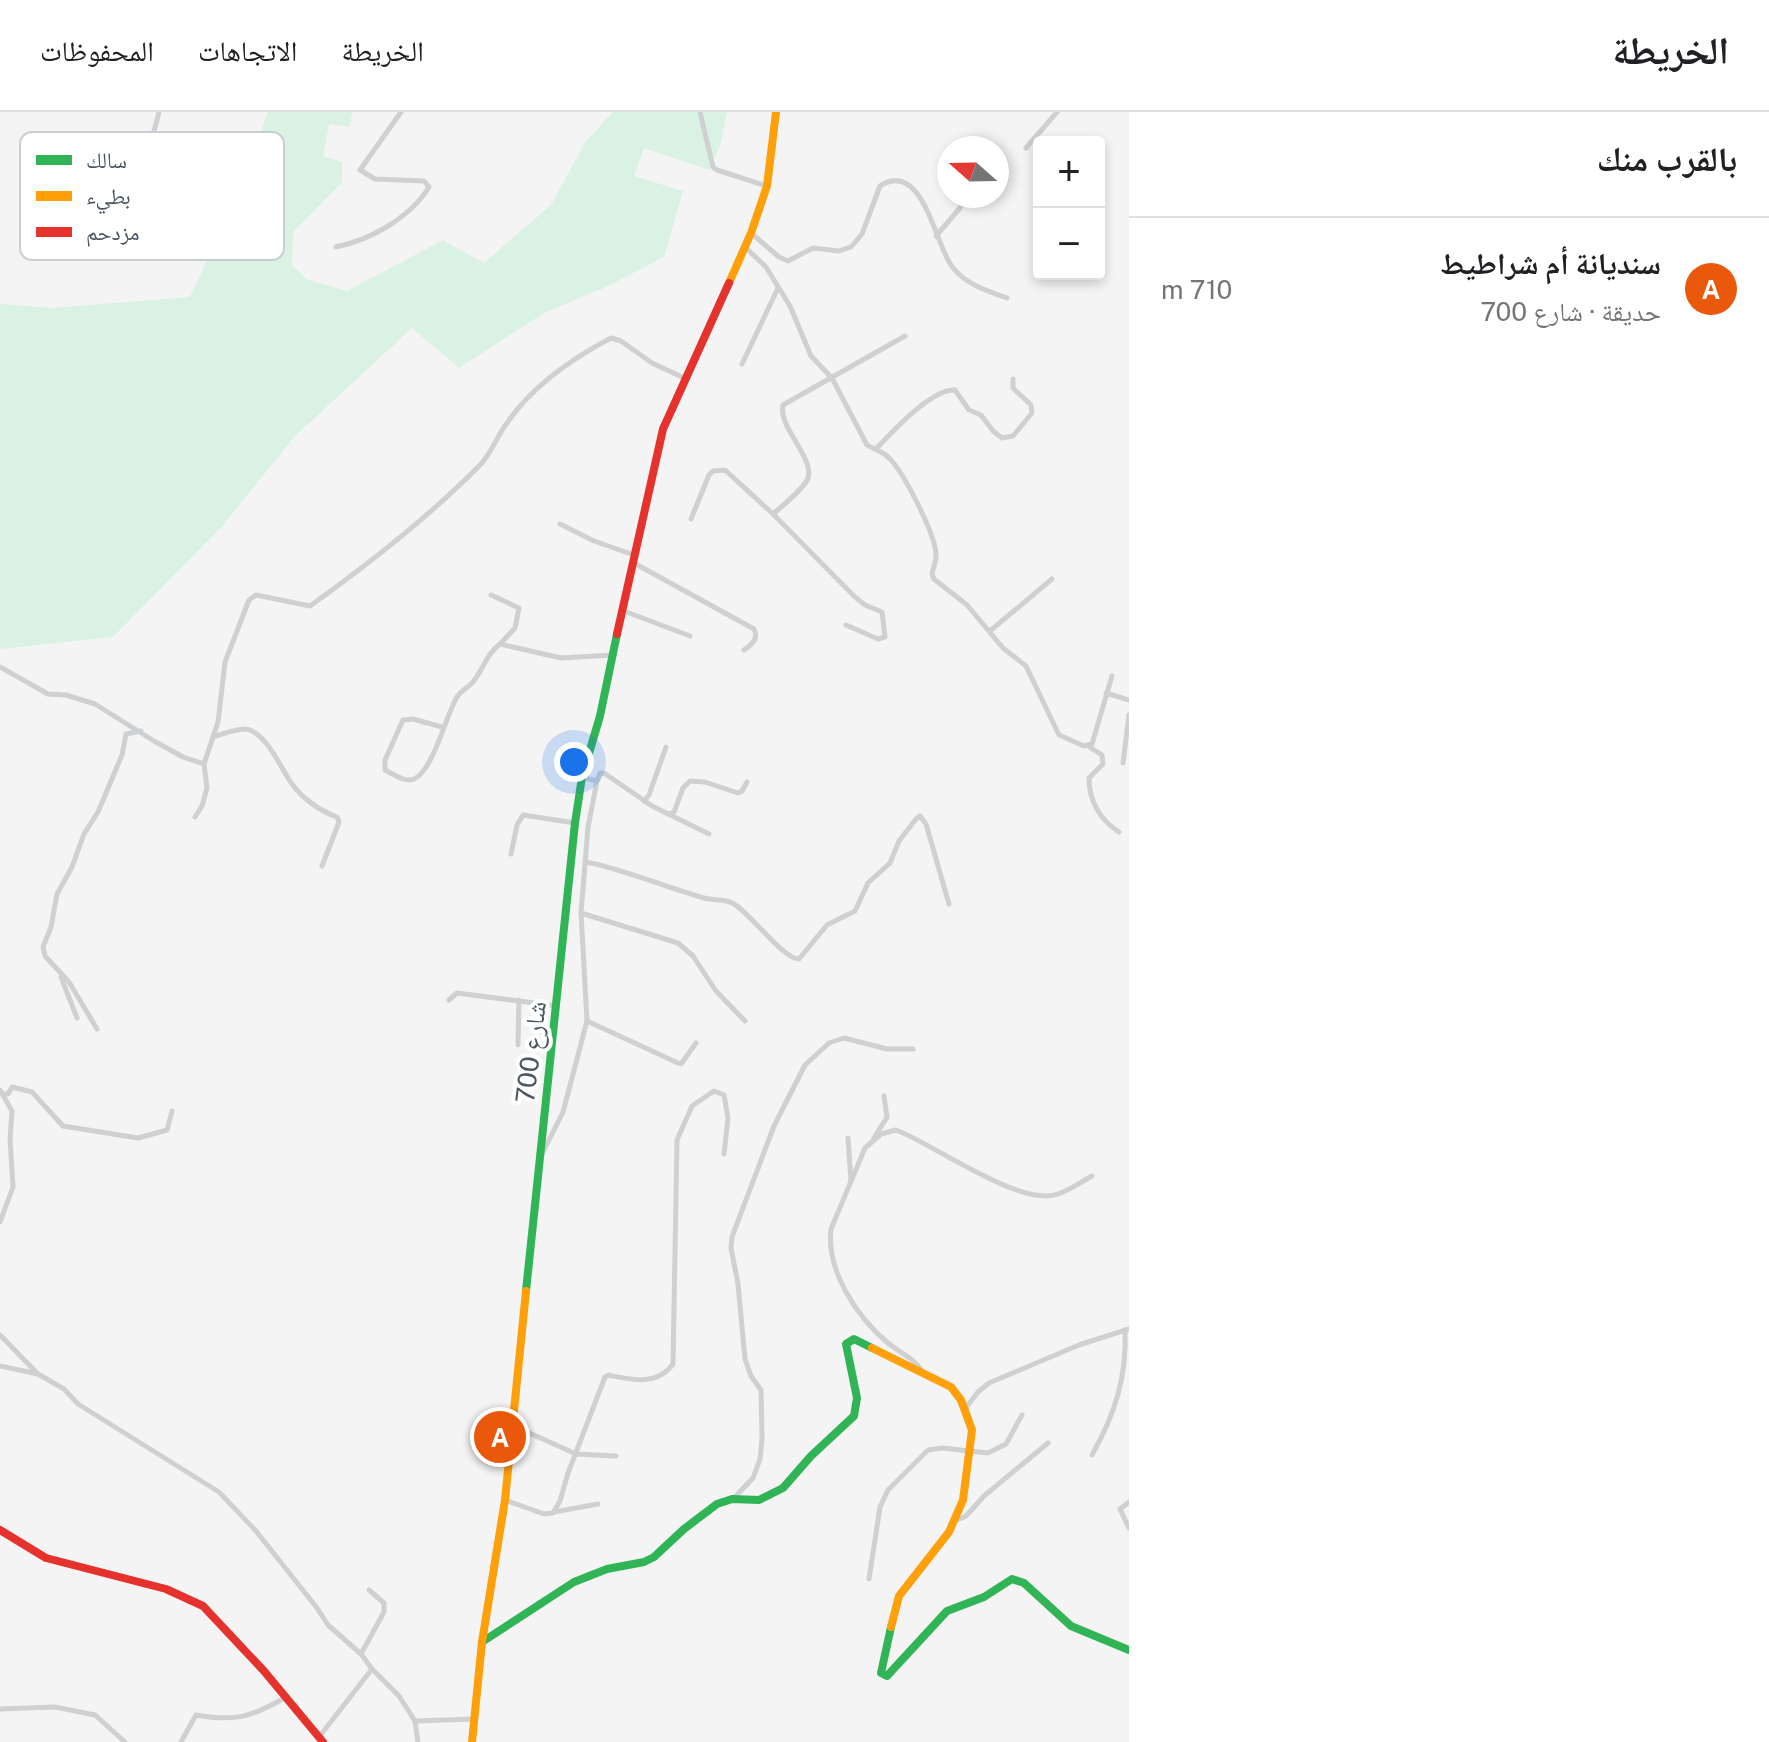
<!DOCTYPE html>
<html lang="ar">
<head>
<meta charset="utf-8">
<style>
	:root { --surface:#fff; --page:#f2f2f2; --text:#202124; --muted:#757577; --line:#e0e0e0; --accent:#ea580c }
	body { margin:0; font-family:"Public Sans","Noto Naskh Arabic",sans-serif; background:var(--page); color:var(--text); direction:rtl }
	.controls { position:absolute; right:24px; top:24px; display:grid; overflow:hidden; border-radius:8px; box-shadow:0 4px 12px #0003 }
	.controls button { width:72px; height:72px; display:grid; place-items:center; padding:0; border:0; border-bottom:2px solid var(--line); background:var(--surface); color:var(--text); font:40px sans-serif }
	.compass { position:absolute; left:937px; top:24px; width:72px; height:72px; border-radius:50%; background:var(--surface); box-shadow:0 4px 12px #0003; rotate:290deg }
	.you { position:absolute; left:574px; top:650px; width:28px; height:28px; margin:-20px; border:6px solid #fff; border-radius:50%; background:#1a73e8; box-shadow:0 0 0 12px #1a73e833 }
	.badge { display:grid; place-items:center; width:52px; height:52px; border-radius:50%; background:var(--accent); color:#fff; font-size:26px; font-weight:700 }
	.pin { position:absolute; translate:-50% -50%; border:4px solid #fff; box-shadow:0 2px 8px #0006 }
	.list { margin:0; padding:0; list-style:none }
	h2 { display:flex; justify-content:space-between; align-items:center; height:104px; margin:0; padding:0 32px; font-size:34px }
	h2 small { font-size:26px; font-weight:400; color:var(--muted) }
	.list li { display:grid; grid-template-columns:52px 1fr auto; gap:24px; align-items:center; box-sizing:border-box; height:144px; padding:0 32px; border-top:2px solid var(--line) }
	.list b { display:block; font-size:30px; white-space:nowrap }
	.list p { margin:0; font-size:26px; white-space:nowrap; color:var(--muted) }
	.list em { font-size:26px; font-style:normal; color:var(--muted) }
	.map { position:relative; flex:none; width:1129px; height:1630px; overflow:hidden; direction:ltr }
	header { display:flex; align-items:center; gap:48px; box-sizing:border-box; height:112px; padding:0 40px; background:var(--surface); border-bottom:2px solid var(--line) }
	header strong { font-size:38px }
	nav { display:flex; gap:44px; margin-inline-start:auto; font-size:28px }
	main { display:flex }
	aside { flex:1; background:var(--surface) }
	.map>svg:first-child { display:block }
	.green { fill:#d9f2e3 }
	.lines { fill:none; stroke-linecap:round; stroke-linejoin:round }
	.street { stroke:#ced0d2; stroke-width:5 }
	.fast { stroke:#30b455; stroke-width:8 }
	.slow { stroke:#ff9f0a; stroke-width:8 }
	.jam { stroke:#e5322d; stroke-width:8 }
	.labels { text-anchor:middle; stroke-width:8; stroke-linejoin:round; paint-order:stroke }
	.street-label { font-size:26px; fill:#4a5661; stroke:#fff }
	.key { fill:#fff; stroke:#c9ccd0; stroke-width:2 }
	.key-label { font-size:22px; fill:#4a5661 }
</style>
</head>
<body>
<header>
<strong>الخريطة</strong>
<nav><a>الخريطة</a><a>الاتجاهات</a><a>المحفوظات</a></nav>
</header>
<main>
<aside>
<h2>بالقرب منك<small></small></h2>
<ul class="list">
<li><span class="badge">A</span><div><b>سنديانة أم شراطيط</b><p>حديقة · شارع 700</p></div><em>710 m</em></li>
</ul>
</aside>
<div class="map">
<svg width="1129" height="1630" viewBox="0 0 1129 1630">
	<rect width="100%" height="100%" fill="#f4f4f4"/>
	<polygon class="green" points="268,0 353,0 349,15 329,12 323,44 342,50 342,70 293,120 292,153 308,168 347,179 443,128 484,151 551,93 586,29 613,0 727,0 721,31 709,58 644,36 634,64 683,79 664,145 606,175 544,201 459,256 412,216 295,324 224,412 113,525 0,537 0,192 52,196 190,185 236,87"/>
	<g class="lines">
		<g class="street">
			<polyline points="700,0 713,55 717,58 767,74"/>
			<polyline points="1026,36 1057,0"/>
			<path d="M751,121L779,145L788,149L813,136L839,139L851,135L862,122L880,74C923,46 935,134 953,156C966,172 987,179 1007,186"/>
			<polyline points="936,124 960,96 967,84"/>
			<path d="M80,128C126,87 145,60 159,0"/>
			<path d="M336,135C370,128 410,106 429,75L424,69L375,67L360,58L401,0"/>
			<path d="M745,135L766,155L790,194L811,244L832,266L867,333C875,338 883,339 889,346C903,359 937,425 936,444C936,450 933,456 932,462L934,467L967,493L1003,536L1026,554L1059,623L1084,634L1092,632L1112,564"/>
			<polyline points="742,252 778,176"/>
			<path d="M876,337C892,320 931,277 955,278L969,298L981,303L993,319L1002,326L1013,324L1032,301L1031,293L1013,276V267"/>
			<path d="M773,402C784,392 798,382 806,370C820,350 777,316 783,293L905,224"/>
			<polyline points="691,407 709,363 713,359 725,358 773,402 855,485 865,493 882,500 885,525 878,527 846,513"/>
			<polyline points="560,412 594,429 634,443"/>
			<path d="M634,451L754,517C759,527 752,532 744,538"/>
			<polyline points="491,483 519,496 515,516 501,531"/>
			<polyline points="624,499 690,524"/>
			<polyline points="990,519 1052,467"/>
			<polyline points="0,555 48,582 66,583 95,592 154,629 183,645 204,652"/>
			<polyline points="1106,581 1129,588"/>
			<path d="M442,615L413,607L403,608L385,648V658C393,662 405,671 414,667C433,659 446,603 457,585C461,579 466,577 471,572C483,560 485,543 500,532L561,546L613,543"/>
			<path d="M215,624C223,622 236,617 245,617C265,618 282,658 292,672C303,687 320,699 337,705L339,710L322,754"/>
			<path d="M1088,634L1102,643L1103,652L1089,666C1089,689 1100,708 1119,720"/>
			<polyline points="1123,651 1129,603"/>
			<polyline points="597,669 600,661 604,661 652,694 709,722"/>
			<polyline points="644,689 649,683 666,635"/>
			<polyline points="669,702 674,700 683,676 690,669 705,670 738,681 742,679 747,670"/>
			<path d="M195,705L202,694L207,676L204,652L218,610L225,550L249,488L256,483L310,494C370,451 429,405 481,352C492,340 497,324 507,311C533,273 571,247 611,226L621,229L652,251L684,266"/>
			<polyline points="511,742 517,713 523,703 575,711"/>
			<path d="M586,750C627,758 664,775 704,786C714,789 725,786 734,792C751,802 783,847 799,847L827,813L855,799L868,771L890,751L899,729L916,707L920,704L926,712L949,792"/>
			<polyline points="581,801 678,831 693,844 716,879 745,909"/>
			<polyline points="61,865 77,906"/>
			<polyline points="449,888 457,881 557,894"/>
			<polyline points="587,909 678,951 681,952 696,931"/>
			<polyline points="97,917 69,870 45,844 43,835 51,815 57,782 72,755 84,722 98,700 122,643 126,622 141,619"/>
			<polyline points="518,933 519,888"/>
			<polyline points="0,978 12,999 10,1027 13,1075 0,1110"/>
			<polyline points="3,982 8,982 12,975 32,980 63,1014 138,1026 167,1018 172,999"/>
			<polyline points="848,1026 851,1069"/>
			<polyline points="874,1026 887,1005 884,984"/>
			<polyline points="541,1044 563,1000 587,909 581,801 588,715 597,669 582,665"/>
			<polyline points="0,1223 38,1262 64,1277 78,1292 219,1380 256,1419 317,1496 328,1513 361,1542 372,1557 399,1584 415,1609 418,1630"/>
			<polyline points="0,1254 38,1262"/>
			<path d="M922,1259C914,1246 900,1241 888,1231C857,1205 826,1159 831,1117L865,1036L881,1022L896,1018C932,1031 1020,1096 1058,1082C1070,1078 1081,1070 1092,1064"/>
			<polyline points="965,1297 978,1280 989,1271 1079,1233 1129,1217"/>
			<polyline points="514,1314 576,1342 616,1344"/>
			<path d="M1092,1343C1115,1302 1127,1265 1125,1218"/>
			<polyline points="733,1387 753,1366 760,1347 762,1327 761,1278 751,1264 745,1247 738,1172 731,1136 732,1125 774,1014 805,953 829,931 844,926 887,937 913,937"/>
			<path d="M505,1388L544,1402L553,1401L560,1389L568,1361L605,1265L609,1263C632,1268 657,1274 673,1252L677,1028L692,994L714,979L724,983L728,1006L724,1042"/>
			<polyline points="1129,1390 1120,1397 1129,1416"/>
			<polyline points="554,1400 598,1392"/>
			<polyline points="955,1409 966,1404 984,1384 1048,1331"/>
			<polyline points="869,1467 880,1395 888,1378 928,1338 942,1336 988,1341 1006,1332 1022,1303"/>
			<polyline points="361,1542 384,1500 384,1491 369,1478"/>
			<polyline points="0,1597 55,1595 95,1603 125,1630"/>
			<polyline points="415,1609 474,1607"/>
			<polyline points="319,1625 372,1557"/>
			<path d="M181,1630L196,1603C235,1610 252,1605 286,1585"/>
		</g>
		<g class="fast">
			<polyline points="526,1179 575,711 582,665 600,604 617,522"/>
			<polyline points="891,1515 881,1561 887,1564 947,1499 984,1485 1012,1467 1024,1471 1071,1514 1129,1538"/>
			<polyline points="482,1530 574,1470 607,1457 644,1450 654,1445 684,1417 717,1392 732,1387 759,1388 783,1376 811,1344 854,1304 857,1286 846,1232 854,1227 872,1236"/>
		</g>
		<g class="slow">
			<polyline points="729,171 751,121 767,74 776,0"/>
			<polyline points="872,1236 951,1275 961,1288 972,1318 963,1388 949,1420 899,1484 891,1515"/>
			<polyline points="472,1630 482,1530 505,1388 526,1179"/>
		</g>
		<g class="jam">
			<polyline points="617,522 663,317 729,171"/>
			<polyline points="0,1418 46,1446 166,1477 203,1494 264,1559 323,1630"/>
		</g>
	</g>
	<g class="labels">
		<g class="street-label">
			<text transform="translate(531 940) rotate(-83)" y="9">شارع 700</text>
		</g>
	</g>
	<rect x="20" y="20" width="264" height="128" rx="12" class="key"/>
	<rect x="36" y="43" width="36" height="10" fill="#30b455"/>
	<rect x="36" y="79" width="36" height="10" fill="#ff9f0a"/>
	<rect x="36" y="115" width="36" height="10" fill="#e5322d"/>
	<g class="key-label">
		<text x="86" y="56">سالك</text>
		<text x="86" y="92">بطيء</text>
		<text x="86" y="128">مزدحم</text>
	</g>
</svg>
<div class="controls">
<button>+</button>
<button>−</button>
</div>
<svg class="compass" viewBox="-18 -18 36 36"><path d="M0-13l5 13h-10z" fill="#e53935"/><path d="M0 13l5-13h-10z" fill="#757577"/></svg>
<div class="you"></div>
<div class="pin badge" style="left:500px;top:1325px">A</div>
</div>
</main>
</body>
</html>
